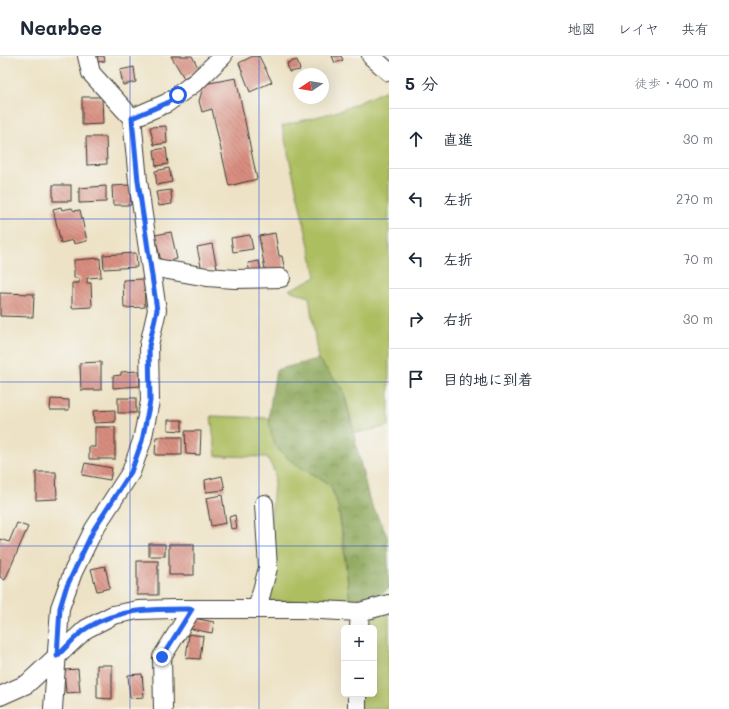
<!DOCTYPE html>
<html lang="ja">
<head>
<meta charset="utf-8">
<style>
	:root { --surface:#fff; --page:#f2f2f3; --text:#1f2937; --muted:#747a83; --line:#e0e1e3 }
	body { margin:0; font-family:Mali,"Klee One",sans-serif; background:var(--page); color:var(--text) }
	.controls { position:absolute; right:12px; bottom:12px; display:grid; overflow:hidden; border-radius:6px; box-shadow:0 4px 16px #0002 }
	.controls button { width:36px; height:36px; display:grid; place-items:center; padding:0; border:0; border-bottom:1px solid var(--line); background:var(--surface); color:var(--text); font:20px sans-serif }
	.compass { position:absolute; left:293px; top:12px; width:36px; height:36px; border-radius:50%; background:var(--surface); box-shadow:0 4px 16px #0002; rotate:258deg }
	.stop { position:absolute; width:12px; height:12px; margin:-9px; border:3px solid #2563eb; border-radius:50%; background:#fff }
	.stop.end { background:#2563eb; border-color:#fff; box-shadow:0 1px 4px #0008 }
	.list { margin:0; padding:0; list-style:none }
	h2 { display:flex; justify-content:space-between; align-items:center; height:52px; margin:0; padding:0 16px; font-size:17px }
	h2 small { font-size:13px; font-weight:400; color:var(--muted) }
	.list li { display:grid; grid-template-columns:26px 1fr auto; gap:12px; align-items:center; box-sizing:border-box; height:60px; padding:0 16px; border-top:1px solid var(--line) }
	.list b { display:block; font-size:15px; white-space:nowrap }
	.list em { font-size:13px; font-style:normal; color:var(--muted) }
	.icon { flex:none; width:22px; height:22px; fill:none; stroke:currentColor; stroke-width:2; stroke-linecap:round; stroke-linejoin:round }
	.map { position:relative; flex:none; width:389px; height:653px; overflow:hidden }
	header { display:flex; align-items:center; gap:24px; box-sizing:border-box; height:56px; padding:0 20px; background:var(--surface); border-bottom:1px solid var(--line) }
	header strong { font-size:19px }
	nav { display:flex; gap:22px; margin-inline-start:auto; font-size:14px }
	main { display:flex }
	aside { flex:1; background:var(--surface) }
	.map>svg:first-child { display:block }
	.green { fill:#adbe61; stroke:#646d3e }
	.forest { fill:url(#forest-crowns); stroke:#53603a }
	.building { fill:url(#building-back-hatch) }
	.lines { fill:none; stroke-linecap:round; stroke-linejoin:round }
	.minor-casing { stroke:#3b3a35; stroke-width:20 }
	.minor { stroke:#fff; stroke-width:18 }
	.route { stroke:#2563eb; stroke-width:5 }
	.grid { fill:none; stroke:#1d4ed8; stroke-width:1; stroke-opacity:0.55 }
</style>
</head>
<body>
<header>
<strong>Nearbee</strong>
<nav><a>地図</a><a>レイヤ</a><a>共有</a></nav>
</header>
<main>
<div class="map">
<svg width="389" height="653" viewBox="0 0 389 653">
	<defs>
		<pattern id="forest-crowns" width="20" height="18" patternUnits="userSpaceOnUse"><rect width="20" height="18" fill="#8aa557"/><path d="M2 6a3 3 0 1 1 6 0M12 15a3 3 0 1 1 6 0" fill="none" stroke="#708647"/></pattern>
		<pattern id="building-back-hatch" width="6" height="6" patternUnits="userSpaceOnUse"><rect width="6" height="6" fill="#d98e80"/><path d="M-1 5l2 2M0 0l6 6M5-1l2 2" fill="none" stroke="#af7368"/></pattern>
	</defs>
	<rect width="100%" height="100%" fill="#f6f6f2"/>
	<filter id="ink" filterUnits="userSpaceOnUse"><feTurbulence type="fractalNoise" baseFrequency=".025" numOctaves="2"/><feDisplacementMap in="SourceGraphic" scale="8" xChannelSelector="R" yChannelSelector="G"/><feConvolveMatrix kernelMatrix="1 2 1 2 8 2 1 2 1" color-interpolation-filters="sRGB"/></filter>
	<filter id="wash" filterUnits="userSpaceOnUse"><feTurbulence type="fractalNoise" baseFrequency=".012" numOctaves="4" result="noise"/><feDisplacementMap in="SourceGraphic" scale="16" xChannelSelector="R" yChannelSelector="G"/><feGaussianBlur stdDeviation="0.9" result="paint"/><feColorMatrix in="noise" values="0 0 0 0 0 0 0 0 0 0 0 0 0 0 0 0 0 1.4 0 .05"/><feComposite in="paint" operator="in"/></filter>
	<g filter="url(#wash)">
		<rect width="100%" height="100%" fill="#ede2c5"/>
		<g class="green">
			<polygon points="389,33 389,370 355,377 343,333 318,303 309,241 289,234 316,221 282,70 342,54"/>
			<polygon points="211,360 269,362 275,391 295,408 330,429 338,449 350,546 264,545 275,417 267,401 216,400"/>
			<polygon points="389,554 389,653 357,653 357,638 374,638 374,572 359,572 359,562"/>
		</g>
		<path class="forest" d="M318,303L343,333L369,443L387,480L389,532L370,547L350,546C347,521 343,448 330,430C326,424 307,415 300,411C257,385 270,356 276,314Z"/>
		<g id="blocks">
			<g class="building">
				<polygon points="97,0 104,0 105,5 98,6"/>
				<polygon points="171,0 192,0 199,13 184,22"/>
				<polygon points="253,0 259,0 272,26 250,36 239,7"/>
				<polygon points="332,0 341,0 343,4 335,7"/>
				<polygon points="297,4 300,14 289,16 287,7"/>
				<polygon points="134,11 136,26 123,29 120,14"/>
				<polygon points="236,22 257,123 229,130 212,53 202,56 199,45 204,28"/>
				<polygon points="82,41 102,41 103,68 82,69"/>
				<polygon points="166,70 167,87 154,89 150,71"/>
				<polygon points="86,81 106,81 107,108 87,109"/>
				<polygon points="166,92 168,108 156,110 154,94"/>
				<polygon points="169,112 172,126 157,129 155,115"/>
				<rect x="53" y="129" width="18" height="16"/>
				<polygon points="130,129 131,149 113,149 112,130"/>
				<polygon points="106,130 106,146 79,147 79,132"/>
				<polygon points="171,134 172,148 159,150 156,136"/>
				<polygon points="61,151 62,154 72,152 74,155 80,154 87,185 74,188 73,184 61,187 53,153"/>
				<polygon points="171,176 177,203 161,206 155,179"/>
				<polygon points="275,177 279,200 282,200 285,215 266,219 259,180"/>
				<polygon points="250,179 253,193 233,196 231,182"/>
				<polygon points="212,188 217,212 202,215 197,191"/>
				<polygon points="136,197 137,211 104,213 103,199"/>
				<polygon points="100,202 101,221 87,222 87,227 91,227 92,251 72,252 72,227 79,227 79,222 74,222 74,204"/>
				<polygon points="259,205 261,215 250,217 248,207"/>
				<polygon points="144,223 145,251 124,252 123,224"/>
				<polygon points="0,237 34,238 33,261 0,260"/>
				<polygon points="101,306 101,334 81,334 80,307"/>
				<polygon points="139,315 140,330 113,332 113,320 121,319 121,316"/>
				<rect x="118" y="342" width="18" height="15"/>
				<polygon points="51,343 69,344 69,354 50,354"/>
				<polygon points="115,354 115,366 94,367 93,355"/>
				<polygon points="168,364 182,364 182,375 168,374"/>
				<polygon points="95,371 115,371 115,403 89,403 89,391 95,391"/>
				<polygon points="185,375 201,375 200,399 186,398"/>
				<polygon points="156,381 182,381 182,399 155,399"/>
				<polygon points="85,407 112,412 110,424 82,419"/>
				<polygon points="36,416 56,416 57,443 36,444"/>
				<polygon points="222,420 225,434 206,436 205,424"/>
				<polygon points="222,439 226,467 211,470 206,442"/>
				<polygon points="235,459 237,472 231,473 229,461"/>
				<polygon points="17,467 28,471 5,524 0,521 0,483 9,486"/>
				<rect x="149" y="488" width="16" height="12"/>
				<rect x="169" y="488" width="25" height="31"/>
				<rect x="137" y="505" width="21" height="34"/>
				<polygon points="105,510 110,532 97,535 91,513"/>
				<polygon points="193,562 214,566 212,577 191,573"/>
				<polygon points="189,578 203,580 200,603 186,602"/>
				<polygon points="97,609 112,609 112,643 97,642"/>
				<polygon points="78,613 80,636 66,637 64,614"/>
				<polygon points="142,618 144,641 130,642 128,619"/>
			</g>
		</g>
	</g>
	<g filter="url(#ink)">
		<use href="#blocks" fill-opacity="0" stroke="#3b3a35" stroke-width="1"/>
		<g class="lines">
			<defs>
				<g id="minor">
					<polyline points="371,0 389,16"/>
					<polyline points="132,62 167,47 197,25 223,0"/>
					<polyline points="151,211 207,221 235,223 281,222"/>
					<polyline points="257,553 268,512 264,448"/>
					<polyline points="359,572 360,556"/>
					<polyline points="0,640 27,628 86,573 113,559 138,554 174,553 301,553 360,556 389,548"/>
					<polyline points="53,653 60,552 73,516 94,473 131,416 142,385 150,345 149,289 157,254 138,125 132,62 91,17 87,0"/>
					<polyline points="163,653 162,601 192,553"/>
					<polyline points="357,653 357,638"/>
				</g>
			</defs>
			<use href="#minor" class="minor-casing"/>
			<use href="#minor" class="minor"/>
		</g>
	</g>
	<g class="lines" filter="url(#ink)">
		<path class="route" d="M162,601L192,553C156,553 119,552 87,572C76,579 67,591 57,600L60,552L66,532L94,473L131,416L142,385L150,345L149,290L157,254L138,125L132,62L167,47L178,39"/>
	</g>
	<path class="grid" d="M130,0V653M259,0V653M0,163H389M0,326H389M0,490H389"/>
</svg>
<div class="controls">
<button>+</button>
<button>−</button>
</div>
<svg class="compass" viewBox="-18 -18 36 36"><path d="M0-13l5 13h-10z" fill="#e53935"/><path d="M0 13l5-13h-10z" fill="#747a83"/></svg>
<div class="stop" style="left:178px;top:39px"></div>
<div class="stop end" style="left:162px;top:601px"></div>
</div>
<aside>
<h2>5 分<small>徒歩 · 400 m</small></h2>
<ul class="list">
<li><svg class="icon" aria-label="ahead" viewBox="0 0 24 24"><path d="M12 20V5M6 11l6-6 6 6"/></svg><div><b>直進</b></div><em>30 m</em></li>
<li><svg class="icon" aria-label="left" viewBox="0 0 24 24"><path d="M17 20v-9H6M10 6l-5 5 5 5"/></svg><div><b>左折</b></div><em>270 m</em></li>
<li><svg class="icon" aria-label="left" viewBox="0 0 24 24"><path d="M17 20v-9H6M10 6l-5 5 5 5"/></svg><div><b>左折</b></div><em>70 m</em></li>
<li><svg class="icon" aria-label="right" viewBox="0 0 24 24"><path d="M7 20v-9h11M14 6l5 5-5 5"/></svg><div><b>右折</b></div><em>30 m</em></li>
<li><svg class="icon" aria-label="arrive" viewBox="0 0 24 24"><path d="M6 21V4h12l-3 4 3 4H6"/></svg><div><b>目的地に到着</b></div></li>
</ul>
</aside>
</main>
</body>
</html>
